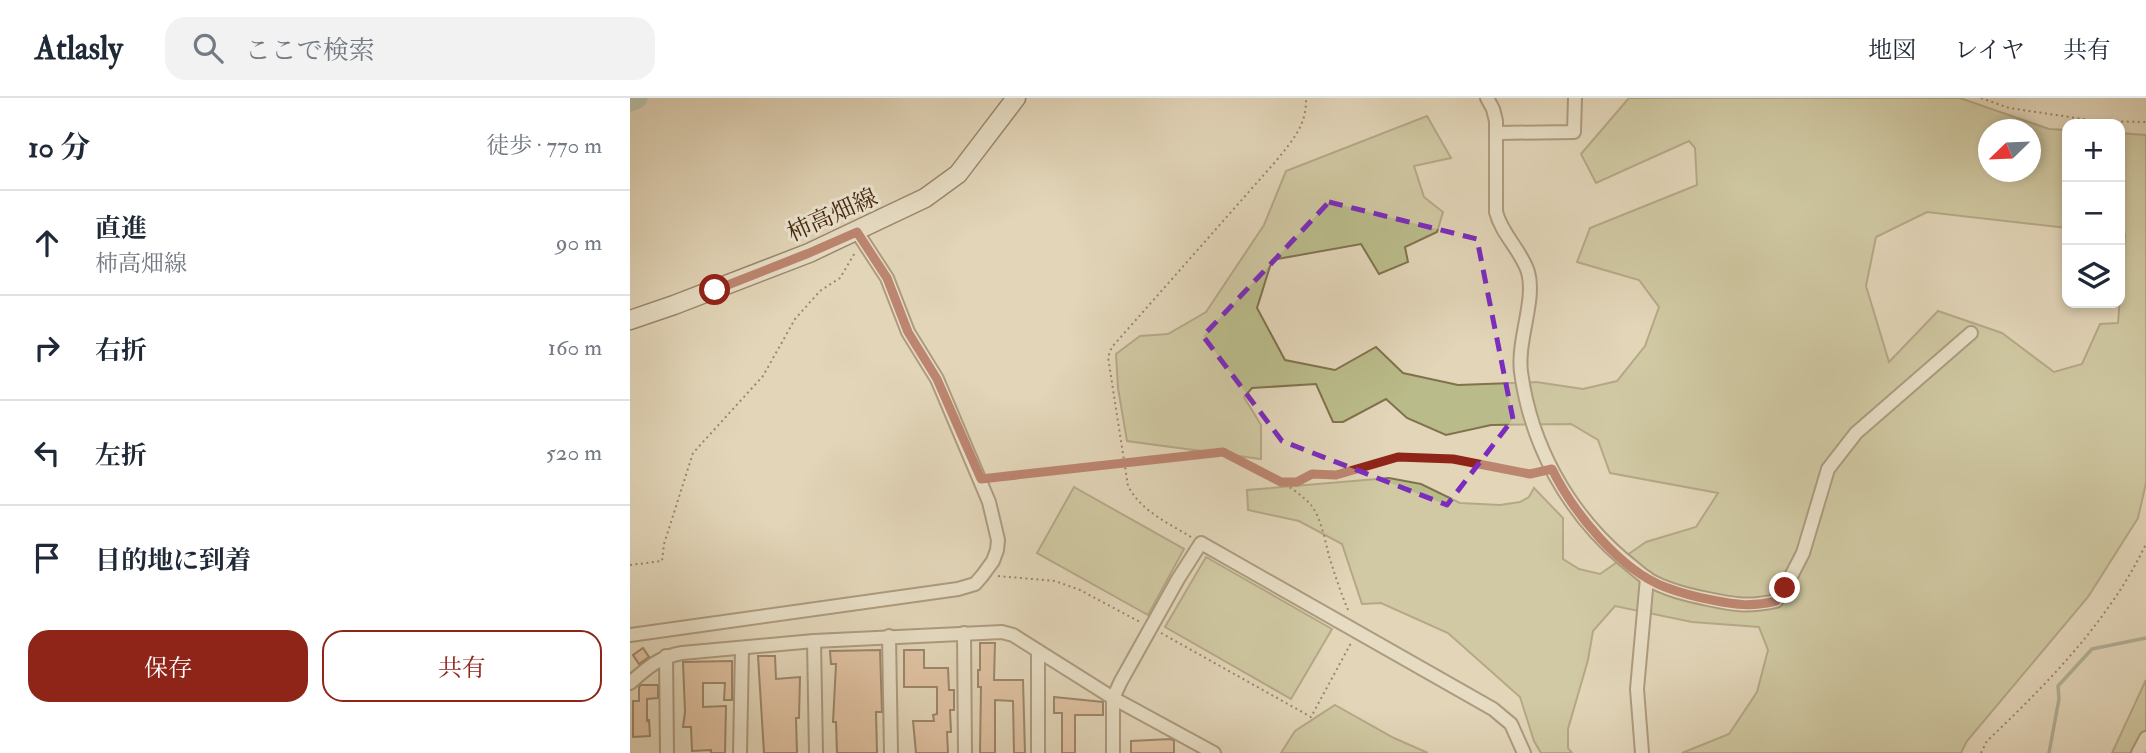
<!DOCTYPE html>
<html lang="ja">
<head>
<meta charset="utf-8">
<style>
	:root { --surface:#fff; --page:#f2f2f3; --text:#1f2937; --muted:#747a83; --line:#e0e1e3; --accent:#8f2418 }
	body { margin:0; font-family:"IM FELL Double Pica","Noto Serif JP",serif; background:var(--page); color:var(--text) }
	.controls { position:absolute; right:21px; top:21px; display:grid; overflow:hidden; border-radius:14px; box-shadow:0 4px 10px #0003 }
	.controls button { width:63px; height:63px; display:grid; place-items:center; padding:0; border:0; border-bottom:2px solid var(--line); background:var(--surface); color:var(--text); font:35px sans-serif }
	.compass { position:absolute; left:1348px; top:21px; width:63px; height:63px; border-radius:50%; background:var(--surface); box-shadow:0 4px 10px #0003; rotate:247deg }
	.stop { position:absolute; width:21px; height:21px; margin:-16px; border:5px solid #8f2418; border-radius:50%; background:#fff }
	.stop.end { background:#8f2418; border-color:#fff; box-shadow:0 2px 7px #0008 }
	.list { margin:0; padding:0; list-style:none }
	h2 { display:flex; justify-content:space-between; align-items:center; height:91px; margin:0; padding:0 28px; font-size:30px }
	h2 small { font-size:23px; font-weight:400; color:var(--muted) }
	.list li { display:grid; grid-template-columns:46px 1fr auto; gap:21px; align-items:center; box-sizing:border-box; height:105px; padding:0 28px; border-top:2px solid var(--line) }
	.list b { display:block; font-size:26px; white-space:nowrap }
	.list p { margin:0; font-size:23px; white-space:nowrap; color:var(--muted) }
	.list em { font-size:23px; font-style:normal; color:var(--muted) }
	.actions { display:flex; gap:14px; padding:21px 28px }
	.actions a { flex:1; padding:16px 0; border:2px solid var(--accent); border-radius:21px; text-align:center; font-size:24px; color:var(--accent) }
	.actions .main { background:var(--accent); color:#fff }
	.icon { flex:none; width:38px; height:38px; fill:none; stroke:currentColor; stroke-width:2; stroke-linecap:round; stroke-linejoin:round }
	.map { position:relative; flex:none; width:1516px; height:655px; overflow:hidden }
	header { display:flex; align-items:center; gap:42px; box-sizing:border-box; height:98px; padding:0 35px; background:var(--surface); border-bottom:2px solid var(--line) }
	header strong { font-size:33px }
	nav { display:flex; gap:38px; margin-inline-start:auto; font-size:24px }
	.search { width:490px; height:63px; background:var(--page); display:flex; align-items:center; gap:18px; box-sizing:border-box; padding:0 24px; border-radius:21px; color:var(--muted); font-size:26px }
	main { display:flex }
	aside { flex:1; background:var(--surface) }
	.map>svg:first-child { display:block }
	.green { fill:#babb8a; stroke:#80724d; stroke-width:2; fill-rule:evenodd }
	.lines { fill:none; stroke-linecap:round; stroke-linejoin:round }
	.stream { stroke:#76806e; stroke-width:3.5 }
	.river { stroke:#95b9ac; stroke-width:21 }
	.building { fill:#deae89; stroke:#472a10; stroke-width:2 }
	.minor-casing { stroke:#6e553a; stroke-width:16 }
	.secondary-casing { stroke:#472a10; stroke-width:21 }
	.path { stroke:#472a10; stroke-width:2; stroke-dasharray:2 3.5; stroke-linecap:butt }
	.minor { stroke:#ece4d1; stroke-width:12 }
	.secondary { stroke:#ece4d1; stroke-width:18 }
	.route { stroke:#8f2418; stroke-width:9 }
	.marked { fill:none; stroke:#7b2cbf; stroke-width:5; stroke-dasharray:14 9; stroke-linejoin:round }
	.labels { text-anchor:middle; stroke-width:6; stroke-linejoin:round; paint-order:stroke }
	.street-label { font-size:24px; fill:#472a10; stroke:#ece4d1 }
</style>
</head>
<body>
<header>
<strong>Atlasly</strong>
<div class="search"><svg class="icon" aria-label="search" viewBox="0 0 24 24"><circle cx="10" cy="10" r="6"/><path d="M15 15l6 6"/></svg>ここで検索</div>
<nav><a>地図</a><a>レイヤ</a><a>共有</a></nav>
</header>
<main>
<aside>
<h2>10 分<small>徒歩 · 770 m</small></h2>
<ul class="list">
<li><svg class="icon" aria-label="ahead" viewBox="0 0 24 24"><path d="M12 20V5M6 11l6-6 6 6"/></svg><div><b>直進</b><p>柿高畑線</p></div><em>90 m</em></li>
<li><svg class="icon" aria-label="right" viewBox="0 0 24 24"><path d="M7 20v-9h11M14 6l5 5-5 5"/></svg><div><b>右折</b></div><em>160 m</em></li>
<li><svg class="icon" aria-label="left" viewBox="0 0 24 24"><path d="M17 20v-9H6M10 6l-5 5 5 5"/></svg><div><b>左折</b></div><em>520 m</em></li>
<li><svg class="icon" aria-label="arrive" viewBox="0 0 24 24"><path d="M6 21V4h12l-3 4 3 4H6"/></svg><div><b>目的地に到着</b></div></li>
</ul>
<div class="actions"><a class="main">保存</a><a>共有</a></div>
</aside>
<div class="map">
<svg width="1516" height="655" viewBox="0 0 1516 655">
	<rect width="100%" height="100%" fill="#e2d5b8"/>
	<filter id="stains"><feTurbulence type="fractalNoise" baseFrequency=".00286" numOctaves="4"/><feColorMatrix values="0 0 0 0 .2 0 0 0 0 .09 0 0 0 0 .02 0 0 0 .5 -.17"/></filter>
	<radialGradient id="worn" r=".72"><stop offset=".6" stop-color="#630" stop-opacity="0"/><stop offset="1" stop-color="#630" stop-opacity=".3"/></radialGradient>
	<g class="green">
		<path d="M999,0H1330L1419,31L1437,32V130L1297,114L1246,139L1236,188L1259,264L1308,213L1372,235L1424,274L1452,266L1470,226L1488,225L1495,136L1490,135V35L1516,37V385L1508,420L1458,499L1337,643L1331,655H1052L1099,636L1127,594L1138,552L1129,529L1062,524L985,508L963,533L958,562L938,631V650L942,655H911L904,643L890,599L818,535L751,505L732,506L712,446L669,423L618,412L617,392L759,380L791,386L830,405L870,407L890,404L899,399L904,390L933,420V461L949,471L970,476L1016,444L1066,429L1088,395L980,375L968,342L941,326L861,327L816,337L777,320L756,301L713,324H703L686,286L622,290L614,299L631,327V361L497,343L488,290L486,256L510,238L538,236L576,214L634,127L656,73L797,18L821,60L784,68L794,99L813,114L807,134L775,149L778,164L749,176L731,146L642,162L627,210L655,262L705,272L746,249L773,275L828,287L906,284L953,291L987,283L1015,248L1029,209L1009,182L947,164L960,130L1067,87L1065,50L1059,43L966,85L951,56ZM1358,32H1400V74H1358Z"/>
		<polygon points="444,389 554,451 518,517 407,455"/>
		<polygon points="576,459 702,531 661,601 535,529"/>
		<polygon points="1516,582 1516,655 1482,655"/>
		<polygon points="705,607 764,640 798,655 651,655 665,633"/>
	</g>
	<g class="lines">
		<polyline class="stream" points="1419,655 1429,601 1428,588 1462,551 1516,540"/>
		<polyline class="river" points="0,3 7,0"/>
	</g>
	<g class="building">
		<polygon points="350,545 365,545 364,582 393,582 395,655 384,655 383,603 365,602 365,655 350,655 351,589 348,589 348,572 350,572"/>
		<polygon points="13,550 19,559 9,566 3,557"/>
		<polygon points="250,552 252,614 246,614 247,655 207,655 206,624 203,624 206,566 201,566 200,553"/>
		<polygon points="274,552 294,552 294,570 318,570 319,592 324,592 324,612 320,612 321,634 317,634 318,655 286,655 283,623 304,623 303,617 307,616 307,589 274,589"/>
		<polygon points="128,558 145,558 146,581 170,579 169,620 166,620 167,655 134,655"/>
		<polygon points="102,563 102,602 94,602 95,585 73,585 73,609 96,608 95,655 81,655 81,652 62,653 61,629 53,629 55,614 53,564"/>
		<polygon points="11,587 28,587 28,600 17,601 17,623 19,622 20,638 3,639 3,603 9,603 9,589"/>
		<polygon points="424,599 473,604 473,617 445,617 445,655 432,655 432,615 424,615"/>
		<polygon points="541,641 544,643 544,655 501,655 501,643"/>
	</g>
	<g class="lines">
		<defs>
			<g id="minor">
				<path d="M857,0L863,11L866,23V114C872,137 891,152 898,174C906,202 887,242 891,274C901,347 937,413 993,461C1001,467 1009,475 1018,481C1036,492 1058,497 1078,501C1106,507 1118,509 1146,503L1155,490L1173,455L1198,371L1226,335L1341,235"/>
				<polyline points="867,35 944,34 945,0"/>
				<polyline points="334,535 335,655"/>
				<polyline points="0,537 328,491 345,486 352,478 363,463 367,452 368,442 359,404 307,281 278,234 257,180 227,134"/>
				<polyline points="259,538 261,655"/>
				<polyline points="184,543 186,655"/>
				<polyline points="36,558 37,655"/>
				<path d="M0,585C17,570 29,559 52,555L184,543L372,534L383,537L483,600L584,655"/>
				<polyline points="110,655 112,550"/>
				<polyline points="408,655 408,553"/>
				<polyline points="483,655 483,600 491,583 548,481 571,445 863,611 881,626 894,655"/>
				<polyline points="1012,655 1007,591 1017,480"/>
				<polyline points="1508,655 1516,640"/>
			</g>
			<polyline id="secondary" points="0,222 44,207 179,155 295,100 328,76 386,0"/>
		</defs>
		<use href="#minor" class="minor-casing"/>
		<use href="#secondary" class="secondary-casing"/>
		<g class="path">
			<polyline points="1351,0 1379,10 1466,23 1516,24"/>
			<path d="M362,380L593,354C615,362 666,389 681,407C691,420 695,442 699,458C705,477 711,496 719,514"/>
			<polyline points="652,384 667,384 683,376 706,377 768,359 823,361 900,376 909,374"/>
			<path d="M561,439C538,425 511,413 498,388L478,259L482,249L646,63C662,43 677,27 676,0"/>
			<polyline points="0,467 32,463 34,446 63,355 133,278 165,221 190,193 210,180 226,153"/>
			<polyline points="368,478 425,483 450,492 510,524"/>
			<polyline points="531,535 681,619 721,545"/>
			<path d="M1351,655L1357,643C1418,585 1479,523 1516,446"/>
		</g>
		<use href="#minor" class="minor"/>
		<use href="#secondary" class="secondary"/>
	</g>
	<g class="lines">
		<path class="route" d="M85,192L179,155L227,134L257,180L278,234L307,281L351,381L593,354L651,384H667L682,376L706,377L768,359L823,361L900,376L922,371C943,414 990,472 1035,489C1051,495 1066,499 1082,502C1107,507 1121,509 1146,503L1155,490"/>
	</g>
	<path d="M0 0H1516V655H0ZM699,104L847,141L883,321L817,407L652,343L573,238Z" fill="#e2d5b8" fill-opacity=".55" fill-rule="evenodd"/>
	<path class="marked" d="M699,104L847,141L883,321L817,407L652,343L573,238Z"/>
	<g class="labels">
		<g class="street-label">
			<text transform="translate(202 117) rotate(-24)" y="8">柿高畑線</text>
		</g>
	</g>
	<rect width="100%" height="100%" filter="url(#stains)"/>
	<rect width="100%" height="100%" fill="url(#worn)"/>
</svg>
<div class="controls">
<button>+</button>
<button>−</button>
<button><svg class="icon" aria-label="layers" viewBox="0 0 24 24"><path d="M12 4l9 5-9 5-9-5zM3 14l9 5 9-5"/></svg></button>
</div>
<svg class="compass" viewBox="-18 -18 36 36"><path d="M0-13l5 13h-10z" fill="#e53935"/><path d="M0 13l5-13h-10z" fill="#747a83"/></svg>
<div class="stop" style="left:85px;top:192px"></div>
<div class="stop end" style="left:1155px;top:490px"></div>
</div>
</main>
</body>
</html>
